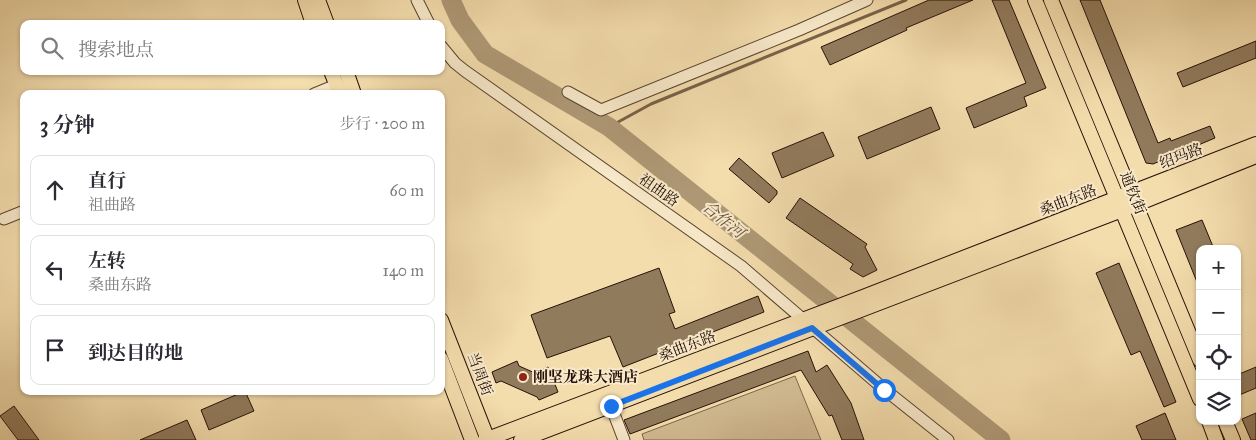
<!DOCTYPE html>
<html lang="zh">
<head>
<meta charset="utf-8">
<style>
	:root { --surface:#fff; --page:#f2f2f3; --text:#2b2b33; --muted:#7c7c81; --line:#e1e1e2 }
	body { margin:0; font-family:"IM FELL Great Primer","Noto Serif SC",serif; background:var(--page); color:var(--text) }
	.controls { position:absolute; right:15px; bottom:15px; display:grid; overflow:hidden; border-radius:10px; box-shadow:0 1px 4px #0004 }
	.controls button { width:45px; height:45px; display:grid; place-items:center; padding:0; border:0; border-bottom:1px solid var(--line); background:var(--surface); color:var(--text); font:25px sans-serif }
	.stop { position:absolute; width:15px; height:15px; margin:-11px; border:4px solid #1a73e8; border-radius:50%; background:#fff }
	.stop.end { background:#1a73e8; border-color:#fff; box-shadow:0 1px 5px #0008 }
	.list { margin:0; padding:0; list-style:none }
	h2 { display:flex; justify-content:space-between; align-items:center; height:65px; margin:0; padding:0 20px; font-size:21px }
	h2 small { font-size:16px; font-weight:400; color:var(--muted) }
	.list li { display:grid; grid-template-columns:32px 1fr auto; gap:15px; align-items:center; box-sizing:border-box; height:70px; margin:0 10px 10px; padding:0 10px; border:1px solid var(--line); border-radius:10px }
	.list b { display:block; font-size:19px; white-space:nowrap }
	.list p { margin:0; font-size:16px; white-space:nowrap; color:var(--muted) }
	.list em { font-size:16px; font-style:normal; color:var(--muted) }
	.icon { flex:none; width:28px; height:28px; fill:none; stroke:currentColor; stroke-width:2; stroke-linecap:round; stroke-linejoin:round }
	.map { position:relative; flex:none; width:1256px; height:440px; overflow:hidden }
	.search { position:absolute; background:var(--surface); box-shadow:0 1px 4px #0004; left:20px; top:20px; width:425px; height:55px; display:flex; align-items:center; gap:12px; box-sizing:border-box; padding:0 18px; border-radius:10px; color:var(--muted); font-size:19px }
	.panel { position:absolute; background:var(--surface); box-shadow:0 1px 4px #0004; left:20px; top:90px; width:425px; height:305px; border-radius:10px }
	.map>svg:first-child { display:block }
	.green { fill:#d1ba91; stroke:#7c664c }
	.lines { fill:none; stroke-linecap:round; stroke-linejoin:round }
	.stream { stroke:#786249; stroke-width:3 }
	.river { stroke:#ae9875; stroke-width:19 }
	.building { fill:#917b5d; stroke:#261107 }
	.minor-casing { stroke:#5a4430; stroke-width:13 }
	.major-casing { stroke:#261107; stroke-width:16 }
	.minor { stroke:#f8e9ca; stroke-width:11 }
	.major { stroke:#f4ddad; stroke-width:14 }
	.route { stroke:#1a73e8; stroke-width:6 }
	.poi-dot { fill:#8f2418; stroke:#f8e9ca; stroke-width:2 }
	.labels { text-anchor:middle; stroke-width:4; stroke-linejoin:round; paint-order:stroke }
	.street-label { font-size:15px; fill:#261107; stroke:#f8e9ca }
	.poi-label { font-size:15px; font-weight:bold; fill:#261107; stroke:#f8e9ca; text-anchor:start }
	.water-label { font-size:16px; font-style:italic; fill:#634e38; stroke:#f8e9ca }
</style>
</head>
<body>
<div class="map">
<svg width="1256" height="440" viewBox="0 0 1256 440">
	<rect width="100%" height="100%" fill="#f4ddad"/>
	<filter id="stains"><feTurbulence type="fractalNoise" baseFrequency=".004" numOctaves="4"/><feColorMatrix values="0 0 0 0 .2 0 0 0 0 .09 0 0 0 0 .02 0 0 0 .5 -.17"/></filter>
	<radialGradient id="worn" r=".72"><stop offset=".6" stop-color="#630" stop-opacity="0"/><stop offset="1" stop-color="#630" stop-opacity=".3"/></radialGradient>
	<polygon class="green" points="795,376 821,440 644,440 642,434"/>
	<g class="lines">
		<polyline class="stream" points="609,127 651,104 906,0"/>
		<polyline class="river" points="451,0 460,20 485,54 609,127 1001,440"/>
	</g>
	<g class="building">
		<polygon points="929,0 973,0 906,28 907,30 830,65 821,47"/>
		<polygon points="992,0 1009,0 1046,88 1024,97 1027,106 974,128 966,108 1026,83"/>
		<polygon points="1080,0 1100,0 1158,143 1170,138 1171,141 1210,126 1215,138 1153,164 1146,163"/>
		<polygon points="1256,41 1256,58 1183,87 1177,73"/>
		<polygon points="931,107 940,129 867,159 858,137"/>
		<polygon points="823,132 834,156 782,178 772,153"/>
		<polygon points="739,158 777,191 777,194 769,203 729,169"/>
		<polygon points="800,198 867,244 865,247 877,270 863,277 850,269 853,264 786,218"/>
		<polygon points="1202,220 1214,249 1200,249 1199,287 1176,230"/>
		<polygon points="1119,263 1176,402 1164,407 1140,351 1131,355 1096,273"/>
		<polygon points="659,268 675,312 669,314 675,329 758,296 764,312 623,367 610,336 547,358 531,315"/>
		<polygon points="808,351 816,372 827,365 851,403 864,440 842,440 832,415 829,416 801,370 630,434 624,420"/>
		<polygon points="517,361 519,366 535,373 548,367 558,392 539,400 537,397 501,381 496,383 492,372"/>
		<polygon points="1256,367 1256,388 1237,396 1237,375"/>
		<polygon points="245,391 254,411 209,430 201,410"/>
		<polygon points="14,406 39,440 18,440 0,416"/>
		<polygon points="1165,413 1176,440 1142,440 1136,426"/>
		<polygon points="1256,413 1256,440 1251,440 1242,419"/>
		<polygon points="187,420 196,440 140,440"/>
	</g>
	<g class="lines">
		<defs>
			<g id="minor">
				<polyline points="417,0 429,24"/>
				<polyline points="441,46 455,63 465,71 741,266 884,389 948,440"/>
				<polyline points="568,92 601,110 799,30 867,0"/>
				<polyline points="314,94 336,85"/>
				<polyline points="4,219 24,211"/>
				<polyline points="611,406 624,440"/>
			</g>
			<g id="major">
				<polyline points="305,0 313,24"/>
				<polyline points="318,0 327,24"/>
				<polyline points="1035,0 1200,399"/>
				<polyline points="1051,0 1200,360"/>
				<polyline points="331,71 340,94"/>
				<polyline points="346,71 354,94"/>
				<polyline points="441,320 488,440"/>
				<polyline points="441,359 472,440"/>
				<polyline points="1209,421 1216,440"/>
				<polyline points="1225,421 1233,440"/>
				<polyline points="485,440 863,297 1256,144"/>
				<polyline points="521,440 1122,210 1256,156"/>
			</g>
		</defs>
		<use href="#minor" class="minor-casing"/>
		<use href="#major" class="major-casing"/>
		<use href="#minor" class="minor"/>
		<use href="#major" class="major"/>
	</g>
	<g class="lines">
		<polyline class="route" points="611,406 812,328 884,390"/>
	</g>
	<circle class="poi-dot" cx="523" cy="377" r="5"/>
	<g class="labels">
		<g class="street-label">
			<text transform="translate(1181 156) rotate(-21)" y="5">绍玛路</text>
			<text transform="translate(659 190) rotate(35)" y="5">祖曲路</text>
			<text transform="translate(1133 193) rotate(68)" y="5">通钦街</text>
			<text transform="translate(1068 200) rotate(-21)" y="5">桑曲东路</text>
			<text transform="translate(687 346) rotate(-21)" y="5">桑曲东路</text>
			<text transform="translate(480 374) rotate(69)" y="5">当周街</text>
		</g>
		<g class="poi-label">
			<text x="533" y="382">刚坚龙珠大酒店</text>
		</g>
		<g class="water-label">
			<text transform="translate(724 219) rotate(39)" y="6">合作河</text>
		</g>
	</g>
	<rect width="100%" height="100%" filter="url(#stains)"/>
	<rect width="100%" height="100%" fill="url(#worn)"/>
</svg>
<div class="controls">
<button>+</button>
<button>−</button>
<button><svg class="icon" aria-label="locate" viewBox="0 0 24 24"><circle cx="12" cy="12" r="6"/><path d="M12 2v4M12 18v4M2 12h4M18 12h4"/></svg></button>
<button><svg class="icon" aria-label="layers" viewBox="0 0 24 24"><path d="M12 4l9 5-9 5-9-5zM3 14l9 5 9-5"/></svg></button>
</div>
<div class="stop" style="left:884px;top:390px"></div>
<div class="stop end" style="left:611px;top:406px"></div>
<div class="search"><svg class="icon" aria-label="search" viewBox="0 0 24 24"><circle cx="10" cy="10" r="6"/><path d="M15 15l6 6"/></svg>搜索地点</div>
<section class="panel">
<h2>3 分钟<small>步行 · 200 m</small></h2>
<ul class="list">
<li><svg class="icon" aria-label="ahead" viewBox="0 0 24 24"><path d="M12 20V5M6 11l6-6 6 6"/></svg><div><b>直行</b><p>祖曲路</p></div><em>60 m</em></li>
<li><svg class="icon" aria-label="left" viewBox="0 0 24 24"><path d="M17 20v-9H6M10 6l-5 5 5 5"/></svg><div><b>左转</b><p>桑曲东路</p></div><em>140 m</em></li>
<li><svg class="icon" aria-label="arrive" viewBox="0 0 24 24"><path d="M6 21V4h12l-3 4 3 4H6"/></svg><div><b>到达目的地</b></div></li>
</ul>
</section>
</div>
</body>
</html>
